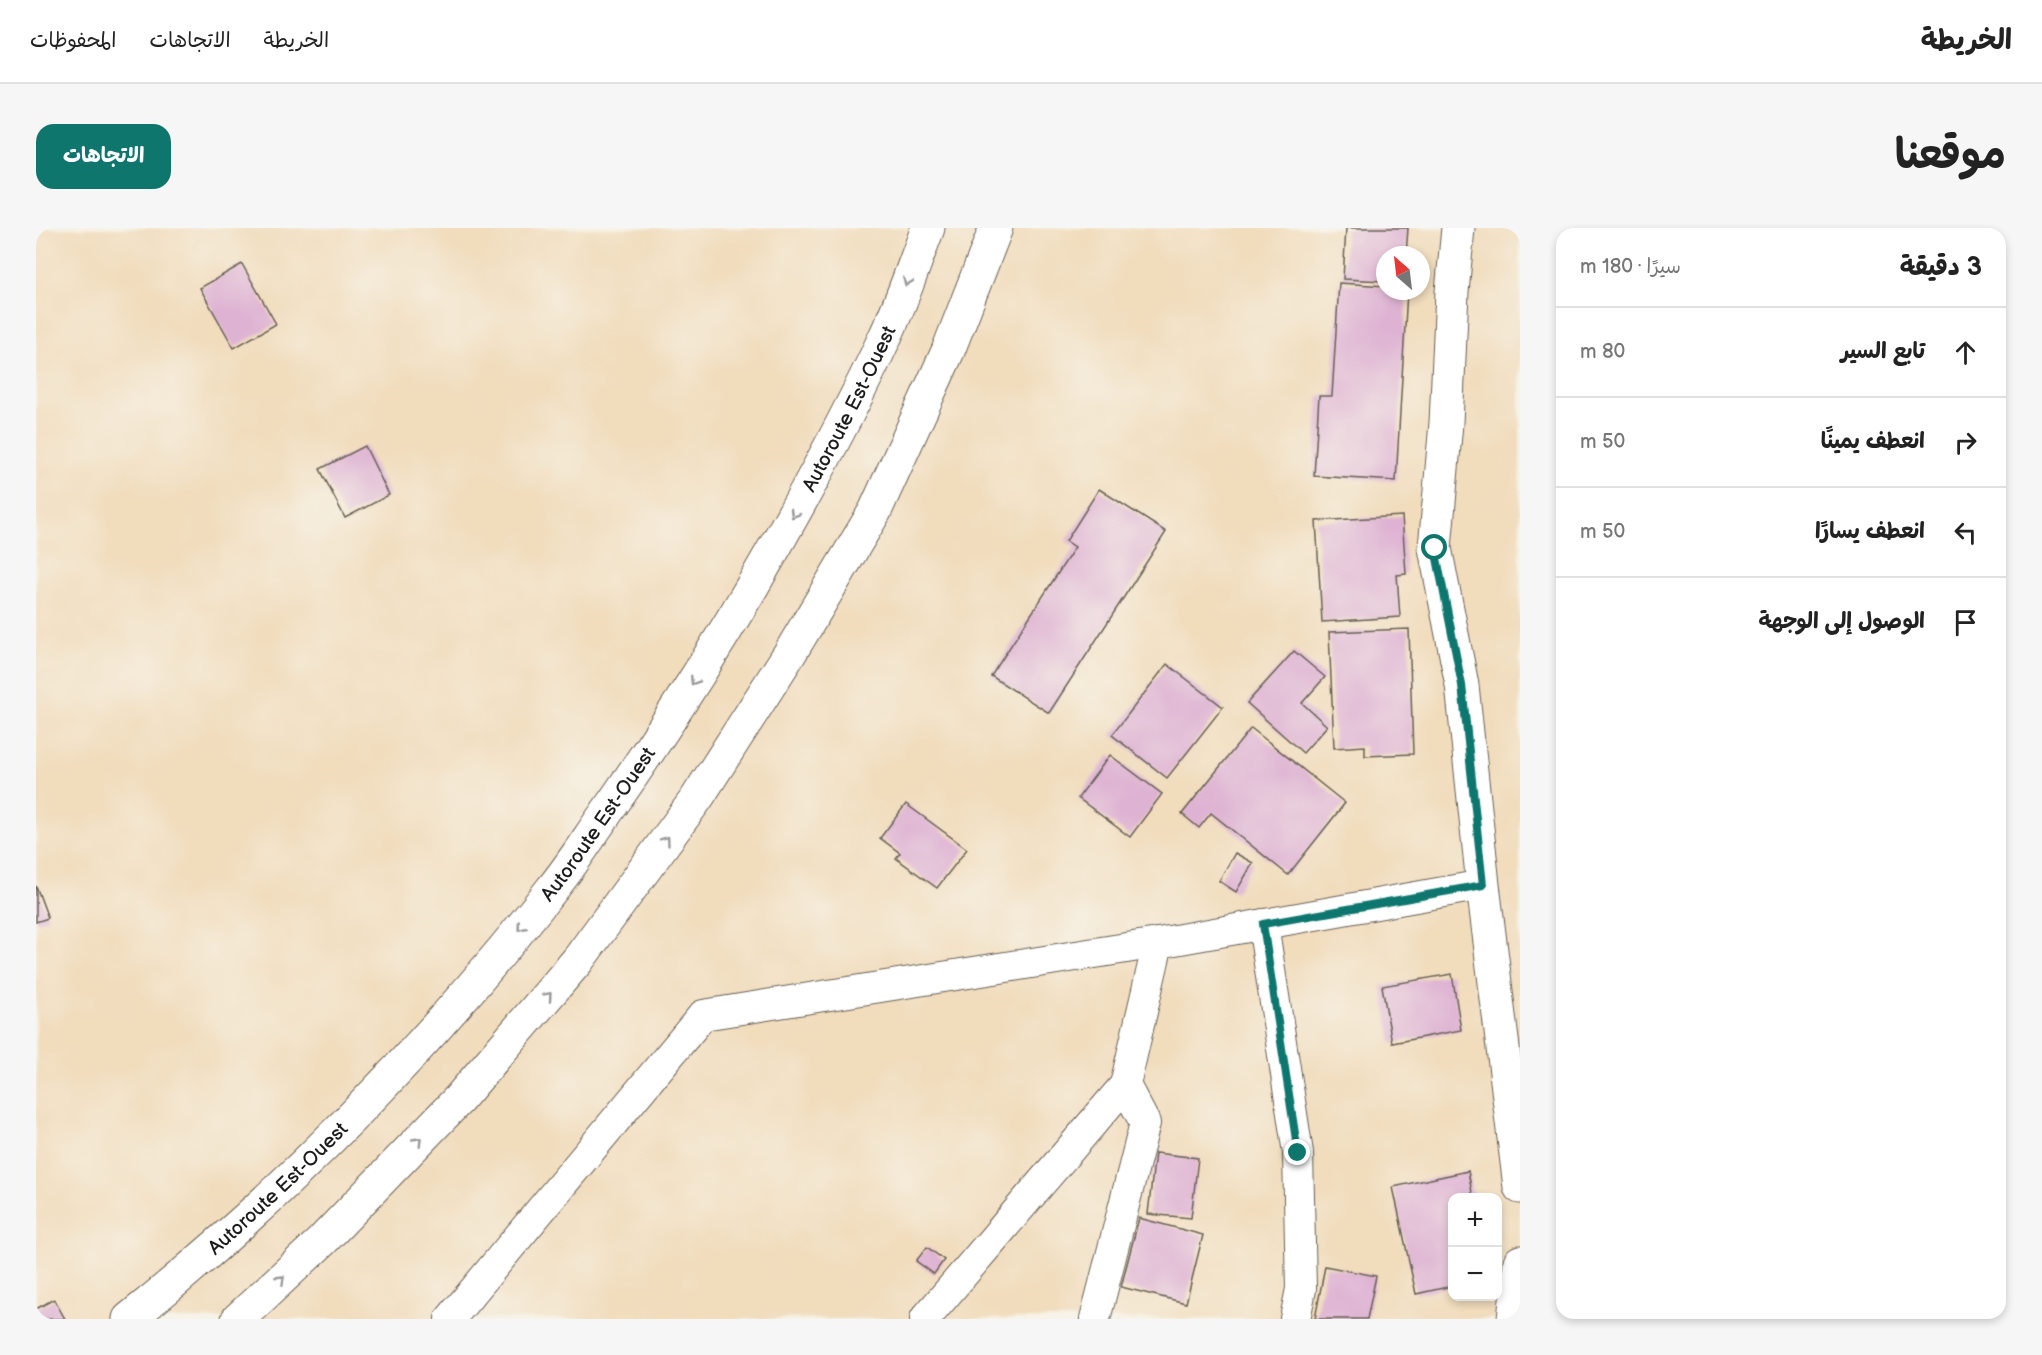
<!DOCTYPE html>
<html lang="ar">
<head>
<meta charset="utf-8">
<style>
	:root { --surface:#fff; --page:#f6f6f6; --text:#222; --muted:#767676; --line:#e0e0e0; --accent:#0f766e }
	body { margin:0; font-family:"Balsamiq Sans","Playpen Sans Arabic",sans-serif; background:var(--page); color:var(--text); direction:rtl }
	.controls { position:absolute; right:18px; bottom:18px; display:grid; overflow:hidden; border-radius:12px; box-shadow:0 3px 9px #0003 }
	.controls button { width:54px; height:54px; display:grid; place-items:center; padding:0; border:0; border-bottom:2px solid var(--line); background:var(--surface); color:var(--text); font:30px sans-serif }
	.compass { position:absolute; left:1340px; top:18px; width:54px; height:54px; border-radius:50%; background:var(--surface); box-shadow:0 3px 9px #0003; rotate:332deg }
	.stop { position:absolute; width:18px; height:18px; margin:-14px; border:4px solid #0f766e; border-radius:50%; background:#fff }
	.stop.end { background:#0f766e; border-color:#fff; box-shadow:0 2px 6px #0008 }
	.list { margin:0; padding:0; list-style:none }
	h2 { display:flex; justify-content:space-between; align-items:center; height:78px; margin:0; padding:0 24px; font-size:26px }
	h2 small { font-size:20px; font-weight:400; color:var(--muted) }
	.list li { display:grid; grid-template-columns:39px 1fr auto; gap:18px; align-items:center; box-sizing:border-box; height:90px; padding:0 24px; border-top:2px solid var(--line) }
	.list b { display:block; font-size:22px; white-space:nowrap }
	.list em { font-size:20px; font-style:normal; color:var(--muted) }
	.icon { flex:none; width:33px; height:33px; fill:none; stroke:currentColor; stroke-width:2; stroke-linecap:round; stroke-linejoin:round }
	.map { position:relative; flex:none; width:1484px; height:1091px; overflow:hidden; direction:ltr; border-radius:18px }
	header { display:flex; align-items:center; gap:36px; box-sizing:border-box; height:84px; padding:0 30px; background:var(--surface); border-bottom:2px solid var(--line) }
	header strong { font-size:28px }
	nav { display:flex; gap:33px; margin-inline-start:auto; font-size:21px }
	.intro { display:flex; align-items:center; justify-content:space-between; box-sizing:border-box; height:144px; padding:0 36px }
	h1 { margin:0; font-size:42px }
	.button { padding:15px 27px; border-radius:18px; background:var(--accent); color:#fff; font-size:21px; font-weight:700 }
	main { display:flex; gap:36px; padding:0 36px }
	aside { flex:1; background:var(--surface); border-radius:18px; box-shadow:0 3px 9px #0003 }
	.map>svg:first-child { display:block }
	.building { fill:#deb2d3 }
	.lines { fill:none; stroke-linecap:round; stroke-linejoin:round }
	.street-casing { stroke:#675f54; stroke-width:32 }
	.secondary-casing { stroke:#675f54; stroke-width:35 }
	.highway-casing { stroke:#675f54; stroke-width:35 }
	.street { stroke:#fff; stroke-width:30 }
	.secondary { stroke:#fff; stroke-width:33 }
	.highway { stroke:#fff; stroke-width:33 }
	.oneway { stroke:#999 }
	.route { stroke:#0f766e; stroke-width:8 }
	.labels { text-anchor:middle; stroke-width:5; stroke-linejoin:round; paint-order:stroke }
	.street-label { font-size:20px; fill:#1c1c1c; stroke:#f7f3e8 }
</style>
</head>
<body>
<header>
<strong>الخريطة</strong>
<nav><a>الخريطة</a><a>الاتجاهات</a><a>المحفوظات</a></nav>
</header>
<div class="intro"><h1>موقعنا</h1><a class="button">الاتجاهات</a></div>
<main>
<aside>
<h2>3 دقيقة<small>سيرًا · 180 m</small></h2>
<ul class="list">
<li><svg class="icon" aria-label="ahead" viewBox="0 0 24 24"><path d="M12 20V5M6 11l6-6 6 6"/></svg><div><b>تابع السير</b></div><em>80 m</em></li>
<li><svg class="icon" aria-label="right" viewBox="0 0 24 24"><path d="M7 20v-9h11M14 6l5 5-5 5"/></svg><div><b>انعطف يمينًا</b></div><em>50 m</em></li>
<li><svg class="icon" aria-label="left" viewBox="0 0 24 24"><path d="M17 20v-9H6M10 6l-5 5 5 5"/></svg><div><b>انعطف يسارًا</b></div><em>50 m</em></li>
<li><svg class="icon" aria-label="arrive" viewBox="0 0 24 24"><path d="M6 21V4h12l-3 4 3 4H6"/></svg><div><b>الوصول إلى الوجهة</b></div></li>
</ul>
</aside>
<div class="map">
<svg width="1484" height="1091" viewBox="0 0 1484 1091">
	<rect width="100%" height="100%" fill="#f7f3e8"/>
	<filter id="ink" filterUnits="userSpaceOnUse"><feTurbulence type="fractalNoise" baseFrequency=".0167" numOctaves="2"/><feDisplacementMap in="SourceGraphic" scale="12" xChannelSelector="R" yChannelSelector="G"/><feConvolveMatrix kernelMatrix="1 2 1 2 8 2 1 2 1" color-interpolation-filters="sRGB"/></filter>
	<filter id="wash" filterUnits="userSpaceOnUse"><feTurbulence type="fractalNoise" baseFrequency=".008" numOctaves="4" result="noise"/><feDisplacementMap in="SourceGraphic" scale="24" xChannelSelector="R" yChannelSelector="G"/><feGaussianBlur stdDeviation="1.35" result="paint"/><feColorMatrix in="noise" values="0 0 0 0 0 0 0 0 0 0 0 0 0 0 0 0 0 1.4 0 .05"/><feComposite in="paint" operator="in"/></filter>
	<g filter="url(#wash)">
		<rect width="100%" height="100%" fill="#f1dcbc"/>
		<g id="blocks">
			<g class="building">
				<polygon points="1310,0 1372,0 1370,27 1349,27 1349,53 1307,51"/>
				<polygon points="206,36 240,96 198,120 164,60"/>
				<polygon points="1303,55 1349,58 1349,63 1371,63 1360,253 1278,248 1283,168 1296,168"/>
				<polygon points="329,218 353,267 309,290 284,241"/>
				<polygon points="1063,261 1130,304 1013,485 955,448 1039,319 1030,313"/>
				<polygon points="1366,288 1370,346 1361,347 1364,389 1286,394 1280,293"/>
				<polygon points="1373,401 1377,526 1329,528 1329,518 1298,520 1293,404"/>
				<polygon points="1258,423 1289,449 1266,475 1291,498 1267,525 1211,475"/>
				<polygon points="1131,436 1187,479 1131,550 1076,507"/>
				<polygon points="1215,500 1309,575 1252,647 1175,585 1163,600 1146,586"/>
				<polygon points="1074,527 1126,566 1094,609 1042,570"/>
				<polygon points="870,576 931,621 901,660 860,630 864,625 844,610"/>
				<polygon points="1199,625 1217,635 1200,664 1183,653"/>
				<polygon points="0,658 12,690 0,694"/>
				<polygon points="1416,746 1425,802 1356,815 1346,758"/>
				<polygon points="1119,925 1162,930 1155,990 1112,986"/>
				<polygon points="1432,943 1437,970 1416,970 1416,1058 1380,1066 1357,959"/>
				<polygon points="1103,990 1167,1007 1150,1075 1085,1059"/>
				<polygon points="891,1019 908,1032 898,1046 880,1033"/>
				<polygon points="1289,1038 1340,1048 1331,1091 1279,1091"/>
				<polygon points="18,1071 29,1091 0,1091 0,1081"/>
			</g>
		</g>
	</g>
	<g filter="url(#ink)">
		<use href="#blocks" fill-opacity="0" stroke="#675f54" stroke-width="1.5"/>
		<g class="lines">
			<defs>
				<g id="street">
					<polyline points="1227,696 1262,925 1265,1061 1259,1091"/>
					<polyline points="414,1091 667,787 1122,715 1447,657"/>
					<polyline points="889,1091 1089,857 1122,715"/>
					<polyline points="1059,1091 1109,895 1089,857"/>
				</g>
				<g id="secondary">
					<polyline points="1422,0 1416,64 1410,195 1399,320 1426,457 1447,657 1484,959"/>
					<polyline points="1478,1091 1484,1034"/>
				</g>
				<g id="highway">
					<path id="s1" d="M93,1091C250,965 392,819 516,661C535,638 551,612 568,588C621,513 670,436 717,357C764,276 810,194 849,109C866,74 878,36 892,0"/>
					<polyline points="202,1091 285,1014 423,871 542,732 661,570 754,425 839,283 912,123 960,0"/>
				</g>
			</defs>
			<use href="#street" class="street-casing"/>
			<use href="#secondary" class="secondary-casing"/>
			<use href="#highway" class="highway-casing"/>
			<use href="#street" class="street"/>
			<use href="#secondary" class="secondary"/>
			<use href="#highway" class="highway"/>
		</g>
		<defs><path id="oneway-chevron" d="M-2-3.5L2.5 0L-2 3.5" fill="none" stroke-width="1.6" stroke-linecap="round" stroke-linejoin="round" transform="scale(1.5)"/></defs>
		<g class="oneway">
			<use href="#oneway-chevron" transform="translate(871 54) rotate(111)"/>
			<use href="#oneway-chevron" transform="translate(758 286) rotate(120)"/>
			<use href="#oneway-chevron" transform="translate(658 453) rotate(123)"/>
			<use href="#oneway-chevron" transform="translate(630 612) rotate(-54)"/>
			<use href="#oneway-chevron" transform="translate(485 699) rotate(129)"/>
			<use href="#oneway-chevron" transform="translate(512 768) rotate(-49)"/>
			<use href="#oneway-chevron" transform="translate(382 913) rotate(-46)"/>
			<use href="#oneway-chevron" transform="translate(245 1051) rotate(-43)"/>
		</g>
	</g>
	<g class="lines" filter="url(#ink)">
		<polyline class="route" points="1262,925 1227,696 1447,657 1426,457 1399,320"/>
	</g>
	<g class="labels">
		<g class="street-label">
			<text dy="7" stroke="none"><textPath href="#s1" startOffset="1170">Autoroute Est-Ouest</textPath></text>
			<text dy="7" stroke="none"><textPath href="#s1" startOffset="684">Autoroute Est-Ouest</textPath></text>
			<text dy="7" stroke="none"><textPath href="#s1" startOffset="198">Autoroute Est-Ouest</textPath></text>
		</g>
	</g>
</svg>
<div class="controls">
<button>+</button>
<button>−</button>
</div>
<svg class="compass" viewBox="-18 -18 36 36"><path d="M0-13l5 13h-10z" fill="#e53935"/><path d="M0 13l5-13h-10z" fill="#767676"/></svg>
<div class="stop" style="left:1399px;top:320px"></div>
<div class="stop end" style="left:1262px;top:925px"></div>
</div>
</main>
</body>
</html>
